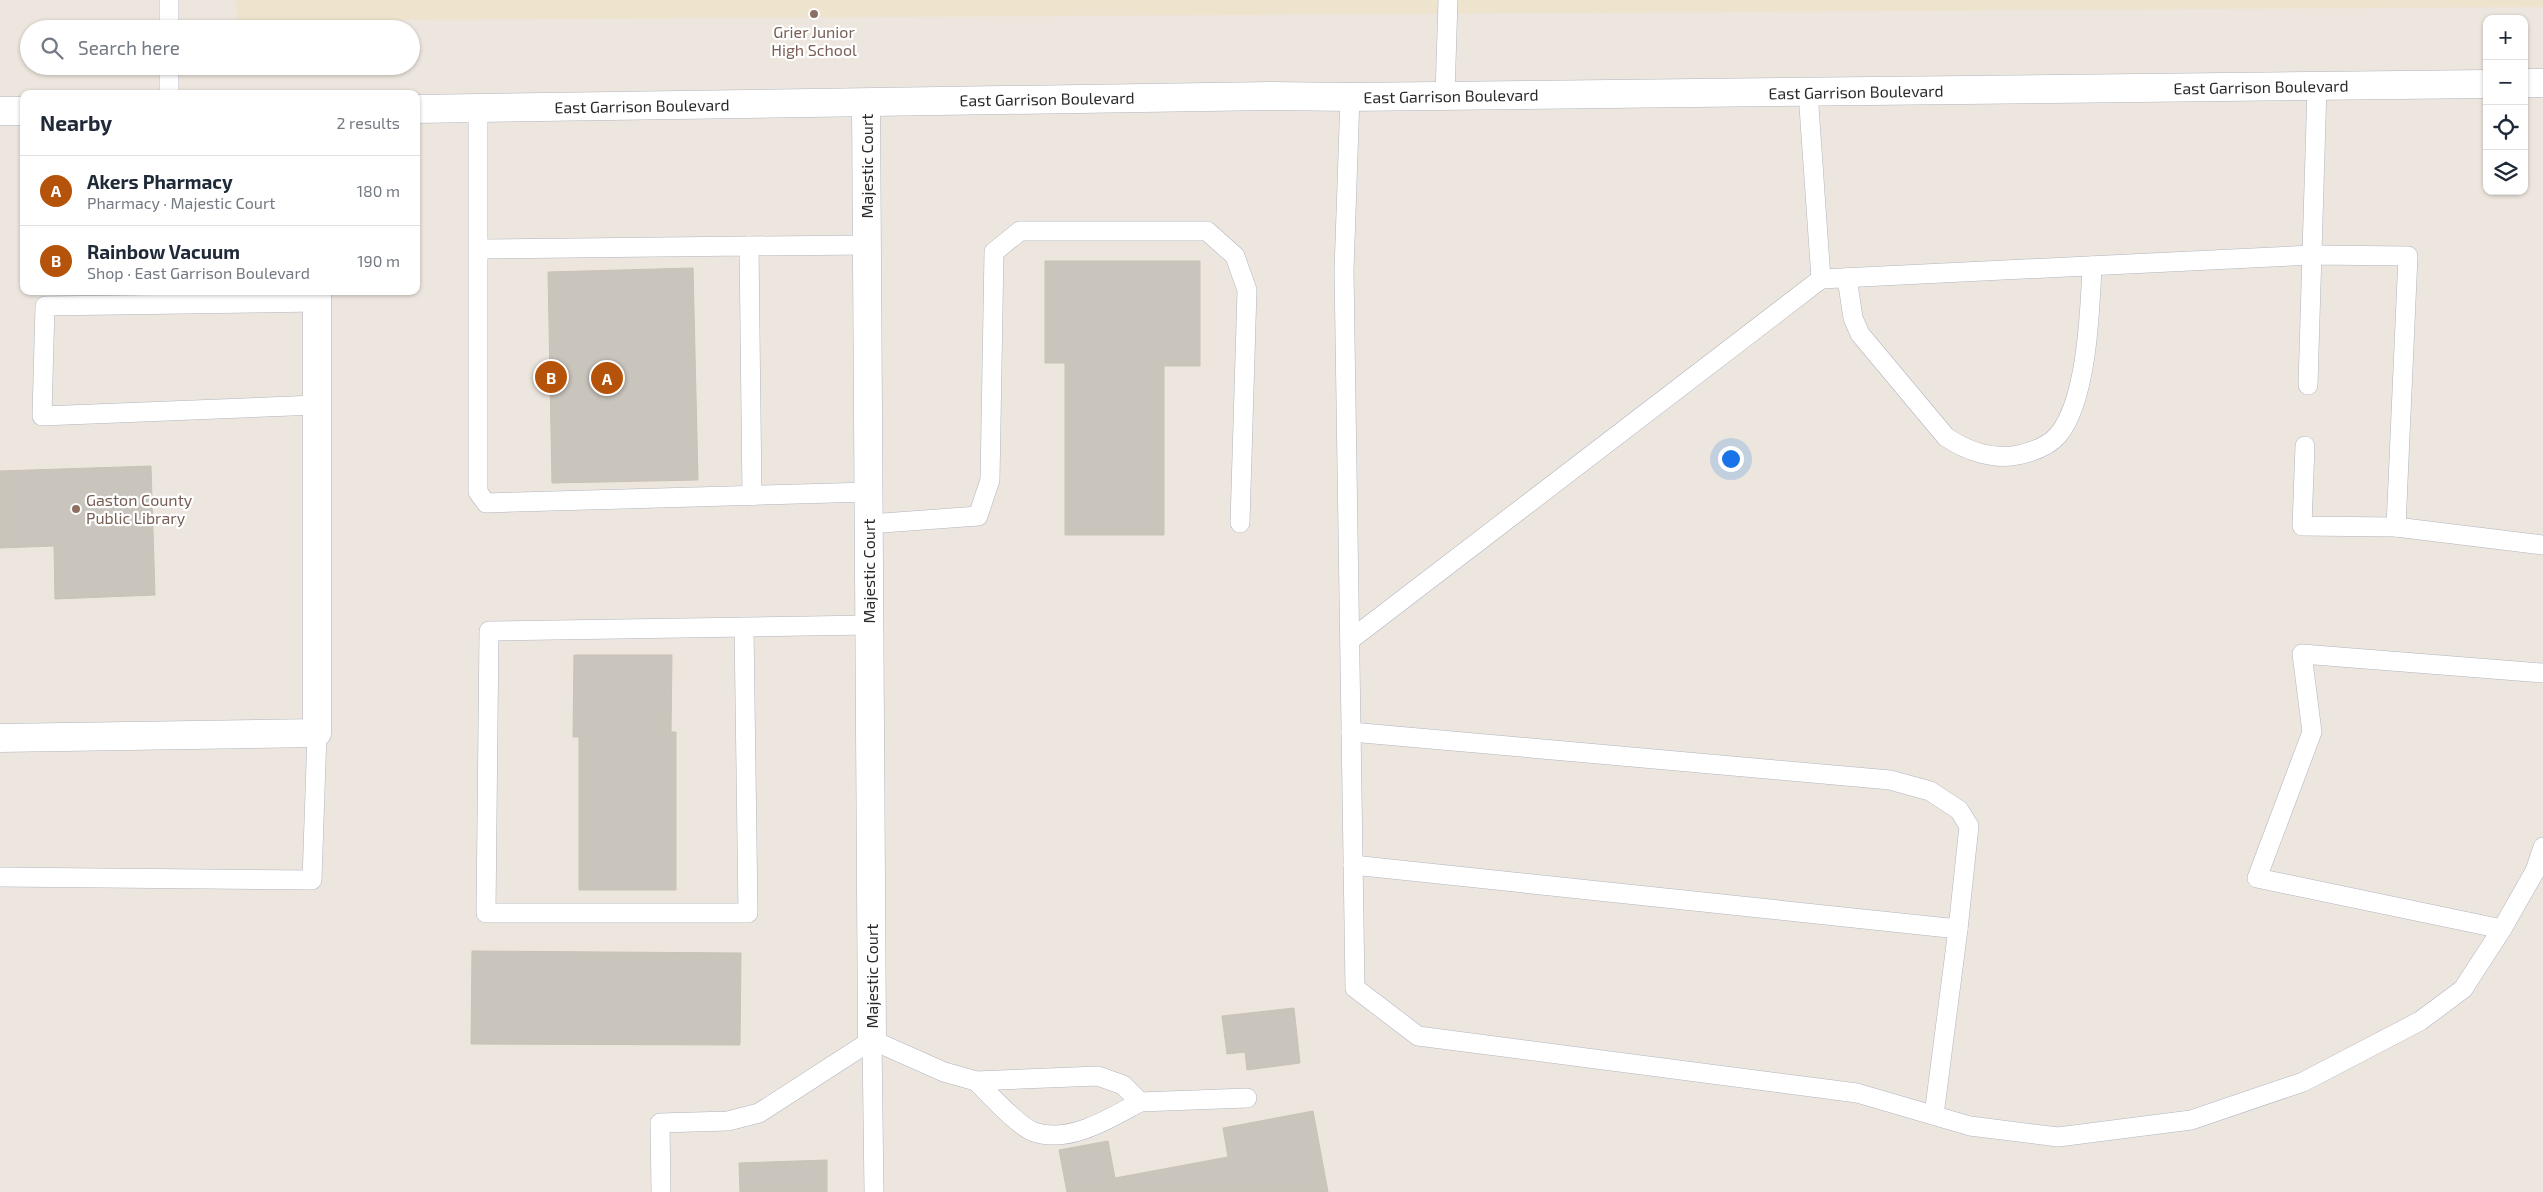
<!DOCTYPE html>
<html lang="en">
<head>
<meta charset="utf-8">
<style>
	:root { --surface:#fff; --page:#f6f6f7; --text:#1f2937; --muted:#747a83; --line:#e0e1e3; --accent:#b45309 }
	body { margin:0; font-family:"Exo 2",sans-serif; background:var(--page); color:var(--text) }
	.controls { position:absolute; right:15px; top:15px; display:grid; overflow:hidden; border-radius:10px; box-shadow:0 1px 4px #0004 }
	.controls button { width:45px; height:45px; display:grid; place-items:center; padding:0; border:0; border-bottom:1px solid var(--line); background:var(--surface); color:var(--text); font:25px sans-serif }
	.you { position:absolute; left:1730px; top:458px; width:18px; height:18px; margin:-12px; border:4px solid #fff; border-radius:50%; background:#1a73e8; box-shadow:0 0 0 8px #1a73e833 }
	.badge { display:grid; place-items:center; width:32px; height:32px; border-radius:50%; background:var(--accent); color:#fff; font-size:16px; font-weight:700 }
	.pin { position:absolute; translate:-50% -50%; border:2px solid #fff; box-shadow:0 1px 5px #0006 }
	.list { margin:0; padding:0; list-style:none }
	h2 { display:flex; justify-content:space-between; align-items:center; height:65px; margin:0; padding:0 20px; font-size:21px }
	h2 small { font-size:16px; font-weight:400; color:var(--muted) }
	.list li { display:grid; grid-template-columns:32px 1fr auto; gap:15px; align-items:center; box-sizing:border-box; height:70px; padding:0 20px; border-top:1px solid var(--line) }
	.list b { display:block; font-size:19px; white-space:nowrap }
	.list p { margin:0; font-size:16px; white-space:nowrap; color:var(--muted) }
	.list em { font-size:16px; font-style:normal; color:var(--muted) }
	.icon { flex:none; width:28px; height:28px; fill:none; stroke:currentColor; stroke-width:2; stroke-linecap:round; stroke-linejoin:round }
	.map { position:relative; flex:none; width:2543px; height:1192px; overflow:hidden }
	.search { position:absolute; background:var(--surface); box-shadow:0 1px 4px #0004; left:20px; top:20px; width:400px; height:55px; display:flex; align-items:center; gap:12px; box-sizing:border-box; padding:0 18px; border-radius:28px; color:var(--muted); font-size:19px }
	.panel { position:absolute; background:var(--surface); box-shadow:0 1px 4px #0004; left:20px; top:90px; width:400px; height:205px; border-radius:10px }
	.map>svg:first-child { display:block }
	.education { fill:#eee3cd }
	.building { fill:#c9c4bc; stroke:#c9c2b7 }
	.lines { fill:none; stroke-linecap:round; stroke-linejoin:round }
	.service-casing { stroke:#b1b4bf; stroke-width:20 }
	.minor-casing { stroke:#b1b4bf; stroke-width:29 }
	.secondary-casing { stroke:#b1b4bf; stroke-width:29 }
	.service { stroke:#fff; stroke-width:19 }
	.minor { stroke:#fff; stroke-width:28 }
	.secondary { stroke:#fff; stroke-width:28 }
	.education-dot { fill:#8d6e63; stroke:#fff; stroke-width:2 }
	.labels { text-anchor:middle; stroke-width:4.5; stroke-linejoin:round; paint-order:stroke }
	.education-label { font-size:16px; fill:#785e54; stroke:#fff }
	.street-label { font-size:16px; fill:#2b2b2b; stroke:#fff }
</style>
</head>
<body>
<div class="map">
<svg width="2543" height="1192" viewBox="0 0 2543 1192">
	<rect width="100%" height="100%" fill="#ede6de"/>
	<polygon class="education" points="235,0 2543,0 2543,7 238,21"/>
	<g class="building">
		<polygon points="1045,261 1200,261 1200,366 1164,366 1164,535 1065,535 1065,363 1045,363"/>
		<polygon points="693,268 698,480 552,483 548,272"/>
		<polygon points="151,466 155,595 55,599 54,546 0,548 0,471"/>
		<polygon points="574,655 672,655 671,732 676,732 676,890 579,890 579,737 573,737"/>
		<polygon points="472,951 741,953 740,1045 471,1044"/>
		<polygon points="1294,1008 1300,1063 1247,1070 1245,1052 1227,1054 1222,1016"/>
		<polygon points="1313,1111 1328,1192 1067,1192 1059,1150 1108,1141 1115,1178 1228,1157 1223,1128"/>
		<polygon points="827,1160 827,1192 740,1192 739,1163"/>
	</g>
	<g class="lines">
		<defs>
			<g id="service">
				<polyline points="169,0 169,29"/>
				<polyline points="169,66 169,94"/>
				<polyline points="1808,92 1821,279 2313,255 2408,256 2396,527 2543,545"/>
				<polyline points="1445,95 1448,0"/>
				<polyline points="1350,97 1344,271 1355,988 1418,1036 1857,1093 1970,1126 2058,1137 2191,1120 2303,1082 2420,1021 2463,989 2502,929"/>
				<polyline points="478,108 478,492 486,503 869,492"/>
				<polyline points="749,246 867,245"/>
				<polyline points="479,249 749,246 752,496"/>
				<path d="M1847,278L1853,318L1860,334L1946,437C1967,451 1993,460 2018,455C2032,452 2048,447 2058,435C2087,401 2090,311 2092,266"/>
				<polyline points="317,302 45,306 42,416 317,405"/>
				<polyline points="2308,385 2317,87"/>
				<polyline points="2305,446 2302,526 2396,527"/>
				<polyline points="869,524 978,516 990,480 994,252 1020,231 1207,231 1235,256 1247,290 1240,523"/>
				<polyline points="744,627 748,913 486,913 489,631 869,625"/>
				<polyline points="1350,640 1821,279"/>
				<polyline points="2543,673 2302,654 2312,732 2257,878 2502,929 2535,871 2543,847"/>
				<polyline points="1351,732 1890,780 1930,791 1959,810 1969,826 1958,929 1353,865"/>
				<polyline points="0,877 312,880 317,733"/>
				<polyline points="872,1040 944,1072 976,1081 1098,1076 1123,1085 1140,1102 1247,1098"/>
				<polyline points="872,1040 874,1192"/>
				<path d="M976,1081C988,1093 1019,1127 1034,1132C1070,1144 1110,1118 1140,1102"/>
				<polyline points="1934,1115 1958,929"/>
				<polyline points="661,1192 660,1123 728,1121 759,1113 872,1040"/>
			</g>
			<g id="minor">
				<polyline points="866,103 872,1040"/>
				<polyline points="0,738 317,733 317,291"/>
			</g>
			<g id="secondary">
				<polyline points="2524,83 2543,83"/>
				<polyline points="416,109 1271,96 1350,97 2487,84"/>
				<polyline points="0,111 24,111"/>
			</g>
		</defs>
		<use href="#service" class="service-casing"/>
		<use href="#minor" class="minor-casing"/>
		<use href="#secondary" class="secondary-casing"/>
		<use href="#service" class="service"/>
		<use href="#minor" class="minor"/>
		<use href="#secondary" class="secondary"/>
	</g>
	<g class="education-dot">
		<circle cx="814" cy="14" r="5"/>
		<circle cx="76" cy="509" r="5"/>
	</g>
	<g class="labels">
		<g class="education-label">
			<text x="814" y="38">Grier Junior<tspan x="814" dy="18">High School</tspan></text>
			<text x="86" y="506" text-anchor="start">Gaston County<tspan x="86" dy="18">Public Library</tspan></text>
		</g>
		<g class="street-label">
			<text transform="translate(2261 87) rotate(-1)" y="6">East Garrison Boulevard</text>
			<text transform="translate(1856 92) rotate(-1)" y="6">East Garrison Boulevard</text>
			<text transform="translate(1451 96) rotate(-1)" y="6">East Garrison Boulevard</text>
			<text transform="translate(1047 99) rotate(-1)" y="6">East Garrison Boulevard</text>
			<text transform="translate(642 106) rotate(-1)" y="6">East Garrison Boulevard</text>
			<text transform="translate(867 166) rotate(-90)" y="6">Majestic Court</text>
			<text transform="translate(869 571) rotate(-90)" y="6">Majestic Court</text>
			<text transform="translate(872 976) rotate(-90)" y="6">Majestic Court</text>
		</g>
	</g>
</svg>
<div class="controls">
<button>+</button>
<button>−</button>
<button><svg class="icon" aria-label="locate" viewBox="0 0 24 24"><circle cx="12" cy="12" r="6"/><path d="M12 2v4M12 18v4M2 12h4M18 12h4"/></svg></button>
<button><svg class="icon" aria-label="layers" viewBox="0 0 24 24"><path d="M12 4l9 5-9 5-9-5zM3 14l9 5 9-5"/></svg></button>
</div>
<div class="you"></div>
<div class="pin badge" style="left:607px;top:378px">A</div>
<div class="pin badge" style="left:551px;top:377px">B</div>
<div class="search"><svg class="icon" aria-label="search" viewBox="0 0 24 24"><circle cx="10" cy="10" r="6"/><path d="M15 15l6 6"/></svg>Search here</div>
<section class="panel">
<h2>Nearby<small>2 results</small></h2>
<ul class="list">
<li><span class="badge">A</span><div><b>Akers Pharmacy</b><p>Pharmacy · Majestic Court</p></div><em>180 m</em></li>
<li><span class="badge">B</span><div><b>Rainbow Vacuum</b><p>Shop · East Garrison Boulevard</p></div><em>190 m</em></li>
</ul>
</section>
</div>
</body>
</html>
